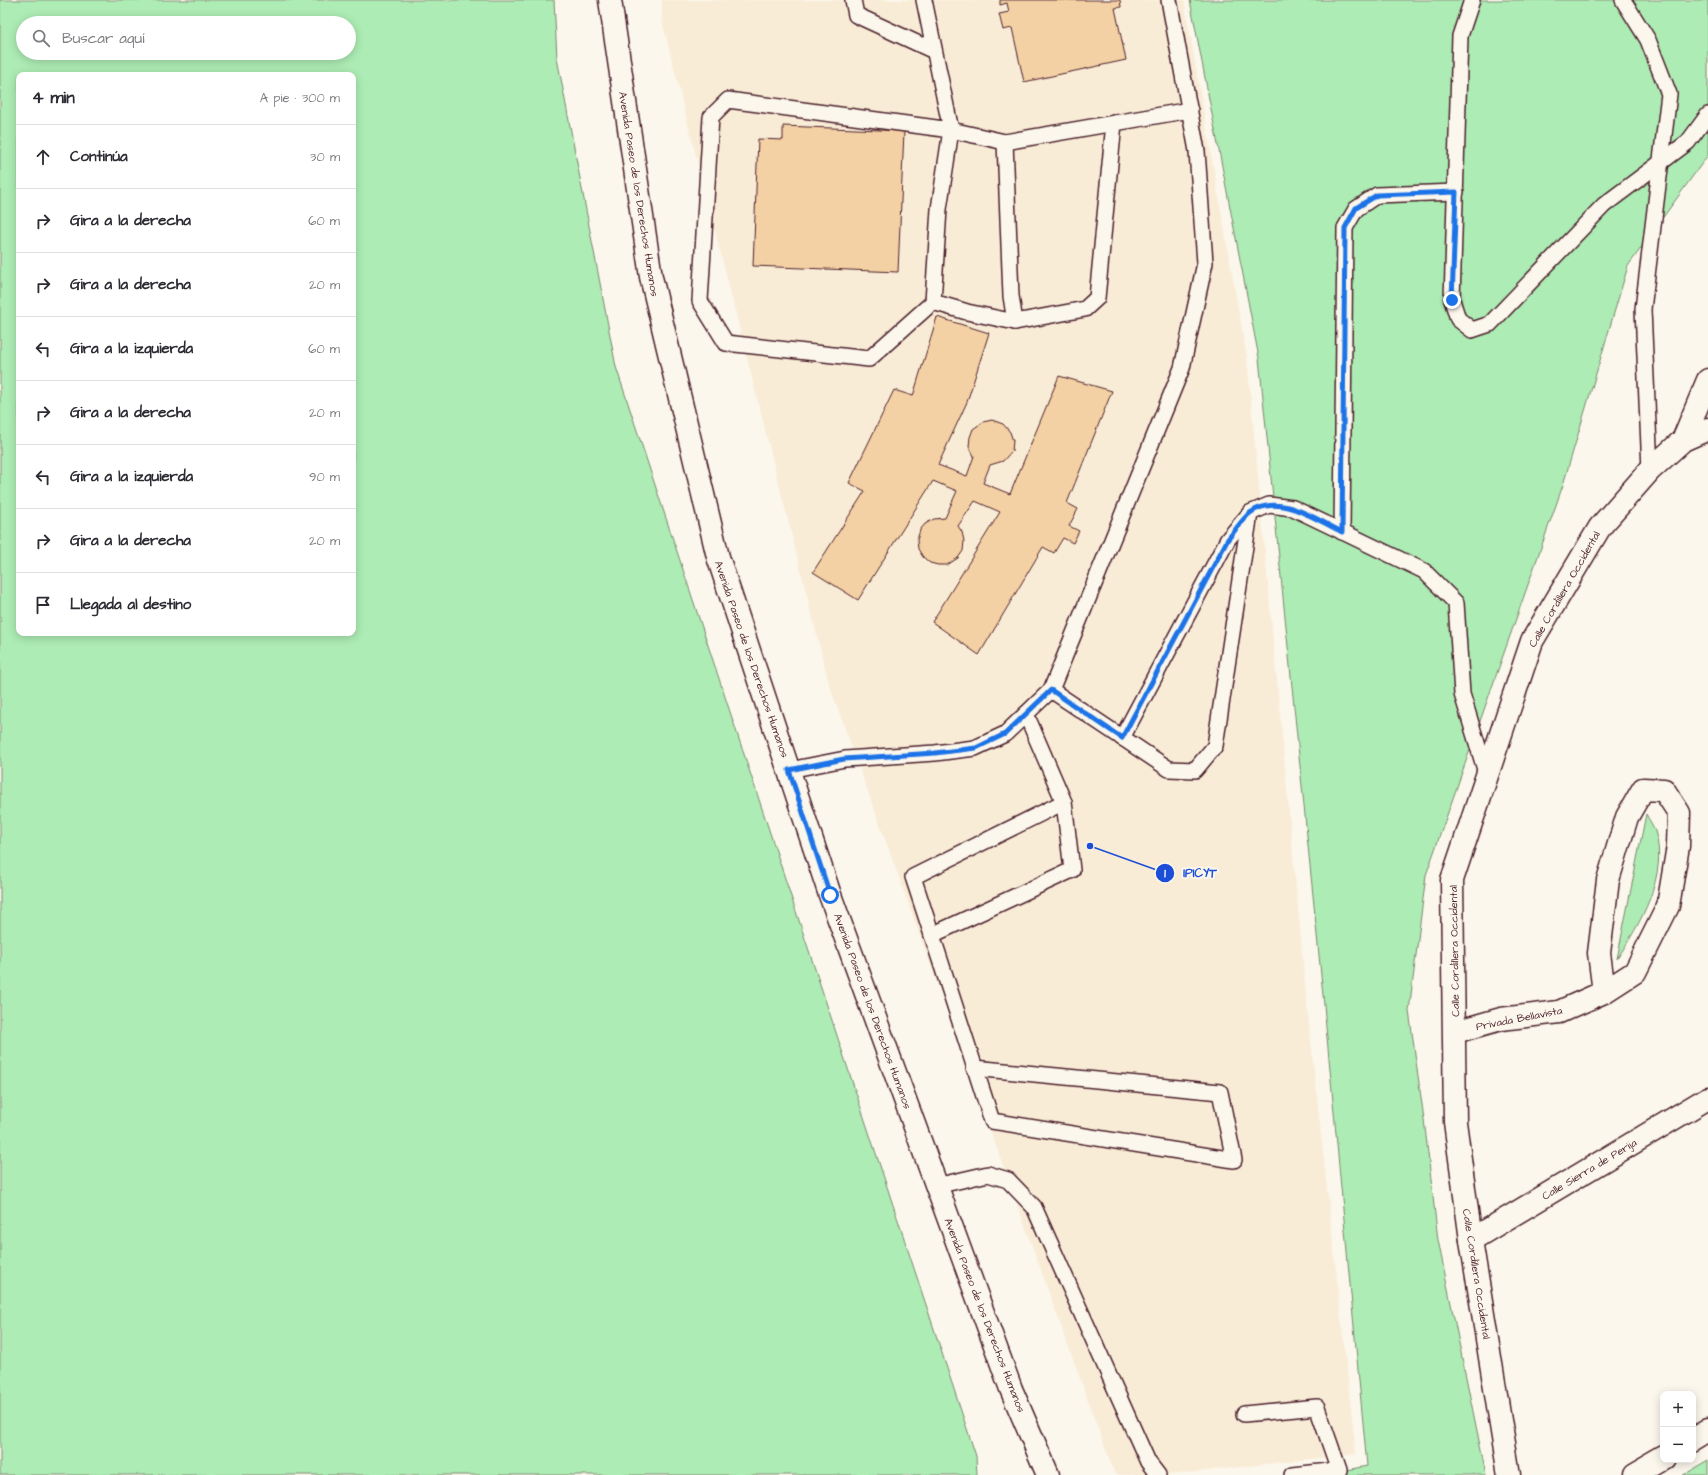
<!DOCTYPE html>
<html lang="es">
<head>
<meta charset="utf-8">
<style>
	:root { --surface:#fff; --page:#f7f7f7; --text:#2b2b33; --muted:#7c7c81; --line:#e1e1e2 }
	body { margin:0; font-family:"Architects Daughter",sans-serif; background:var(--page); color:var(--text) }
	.controls { position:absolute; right:12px; bottom:12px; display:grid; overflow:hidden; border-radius:8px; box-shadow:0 2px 10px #0003 }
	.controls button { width:36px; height:36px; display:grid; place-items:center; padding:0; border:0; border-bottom:1px solid var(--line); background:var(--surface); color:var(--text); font:20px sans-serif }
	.stop { position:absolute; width:12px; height:12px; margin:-9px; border:3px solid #1a73e8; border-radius:50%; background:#fff }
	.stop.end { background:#1a73e8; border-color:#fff; box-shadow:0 1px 4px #0008 }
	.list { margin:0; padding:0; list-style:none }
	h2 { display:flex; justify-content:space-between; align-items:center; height:52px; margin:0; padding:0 16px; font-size:17px }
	h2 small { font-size:13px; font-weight:400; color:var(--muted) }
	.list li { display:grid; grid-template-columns:26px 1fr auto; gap:12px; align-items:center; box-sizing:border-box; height:64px; padding:0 16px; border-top:1px solid var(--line) }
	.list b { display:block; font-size:15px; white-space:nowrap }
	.list em { font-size:13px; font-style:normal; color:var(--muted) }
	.icon { flex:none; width:22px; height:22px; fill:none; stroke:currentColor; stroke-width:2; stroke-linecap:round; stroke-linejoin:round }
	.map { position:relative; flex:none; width:1708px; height:1475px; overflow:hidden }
	.search { position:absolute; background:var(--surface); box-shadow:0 2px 10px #0003; left:16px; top:16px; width:340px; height:44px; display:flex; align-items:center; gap:10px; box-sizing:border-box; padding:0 14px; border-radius:22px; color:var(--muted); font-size:15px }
	.panel { position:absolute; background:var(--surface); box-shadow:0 2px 10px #0003; left:16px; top:72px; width:340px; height:564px; border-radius:8px }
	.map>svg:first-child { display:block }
	.built { fill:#f9ecd6 }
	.green { fill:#adecb4; stroke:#7c8670; fill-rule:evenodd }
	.building { fill:#f4d1a4; stroke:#4a1f2b }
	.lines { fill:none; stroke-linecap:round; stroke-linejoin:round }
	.lane-casing { stroke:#4a1f2b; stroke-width:18 }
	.street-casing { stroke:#4a1f2b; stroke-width:25 }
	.secondary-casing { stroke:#4a1f2b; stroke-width:25 }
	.lane { stroke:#fbf7ec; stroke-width:15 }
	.street { stroke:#fbf7ec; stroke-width:22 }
	.secondary { stroke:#fbf7ec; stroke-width:22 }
	.route { stroke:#1a73e8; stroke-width:5 }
	.labels { text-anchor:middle; stroke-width:4; stroke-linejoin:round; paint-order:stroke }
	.street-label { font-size:11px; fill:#4a1f2b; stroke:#fbf7ec }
	.leader { fill:none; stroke:#1d4ed8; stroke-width:1.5 }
	.callout-dot { fill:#1d4ed8; stroke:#fbf7ec; stroke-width:1.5 }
	.mark-label { font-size:12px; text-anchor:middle; font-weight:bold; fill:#fff }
	.callout-label { font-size:12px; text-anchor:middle; font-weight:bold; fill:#1d4ed8; stroke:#fbf7ec; stroke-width:4; stroke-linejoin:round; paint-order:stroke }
</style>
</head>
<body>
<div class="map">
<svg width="1708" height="1475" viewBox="0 0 1708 1475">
	<rect width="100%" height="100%" fill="#fbf7ec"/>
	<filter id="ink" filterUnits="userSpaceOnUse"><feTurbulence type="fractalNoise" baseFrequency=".025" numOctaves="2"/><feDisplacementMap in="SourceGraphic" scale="8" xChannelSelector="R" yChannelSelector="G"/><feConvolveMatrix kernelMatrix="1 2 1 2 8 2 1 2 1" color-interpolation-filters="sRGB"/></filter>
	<g filter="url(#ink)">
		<polygon class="built" points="662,0 1184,0 1247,358 1307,1005 1356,1454 1169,1475 1115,1475 830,687 662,21"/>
		<g class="green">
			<path d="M0,0H554L557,58L616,367L976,1456L977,1475H0ZM23,23H349V53H23ZM19,75H353V633H19Z"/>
			<polygon points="1190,0 1708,0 1708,155 1628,266 1563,485 1426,875 1409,1011 1424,1119 1438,1240 1486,1475 1320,1475 1367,1466 1324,1005 1259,358"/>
			<path d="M1646,814C1649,820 1653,825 1655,831C1669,875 1640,924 1617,959Z"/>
			<polygon points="1708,1459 1708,1475 1681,1475"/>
		</g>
		<g class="building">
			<polygon points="1000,0 1120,0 1121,7 1115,8 1126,60 1024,82 1012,28 1003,30 999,14 1009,12 1007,3 1000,5"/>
			<polygon points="783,126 904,131 898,272 753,266 758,139 783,140"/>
			<polygon points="937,317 989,333 967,402 938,465 967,476 974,456 969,446 970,437 973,429 983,422 992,420 1003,424 1010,432 1013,441 1012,451 1003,461 990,465 983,483 1010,494 1059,376 1112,391 1067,503 1078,509 1069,526 1079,531 1073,543 1063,538 1054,553 1043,547 979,655 932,622 1000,512 975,501 958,526 962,532 964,541 963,551 958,558 947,565 938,565 930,563 923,557 918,549 917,540 920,530 925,524 934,519 945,518 957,491 933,481 858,600 813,572 865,491 849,483 894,390 913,396"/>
		</g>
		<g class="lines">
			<defs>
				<g id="lane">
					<polyline points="853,0 856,15 934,51"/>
					<polyline points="924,0 951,130 939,209 933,302 869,359 726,343 700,301 711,117 728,100 951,130 1005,142 1190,110"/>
					<polyline points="1472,0 1460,36 1452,300 1458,319 1472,330 1490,324 1604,205 1688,142 1708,115"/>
					<polyline points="1623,0 1648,40 1669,94 1643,309 1650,470"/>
					<polyline points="933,302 967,312 1015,322 1011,296 1005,142"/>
					<polyline points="1015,322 1085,309 1097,298 1114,123"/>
					<polyline points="1342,532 1345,228 1356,209 1377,195 1456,192"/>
					<polyline points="1051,690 1169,769 1195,770 1215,746 1250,513"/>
					<polyline points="1026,714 1064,802 1072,870 932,935 913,877 1064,802"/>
					<polyline points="1122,738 1228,539 1250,513 1269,505 1293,508 1424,571 1456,603 1462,694 1487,776"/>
					<polyline points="789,770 845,759 935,753 975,748 1005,734 1051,690 1182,368 1205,263 1197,151 1169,0"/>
					<polyline points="932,935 992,1121 1234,1160 1220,1092 974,1068"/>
					<polyline points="936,1186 988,1174 1008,1180 1034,1207 1148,1462 1158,1475"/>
					<polyline points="1244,1414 1317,1407 1339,1470 1292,1475"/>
				</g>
				<g id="street">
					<polyline points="1683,440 1708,380"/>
					<polyline points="1455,1032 1501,1019 1559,1012 1604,992 1635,972 1668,906 1678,846 1679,813 1664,790 1643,789 1627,817 1608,880 1599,953 1604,992"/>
					<polyline points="1471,1240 1708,1098"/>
					<polyline points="1693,1439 1708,1430"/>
					<polyline points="1509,1475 1471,1240 1455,1122 1452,880 1532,641 1600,527 1650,470 1683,440 1708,429"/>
					<polyline points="1632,1475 1663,1457"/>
				</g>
				<polyline id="secondary" points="610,0 651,277 718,557 830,895 1011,1389 1048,1475"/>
			</defs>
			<use href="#lane" class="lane-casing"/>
			<use href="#street" class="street-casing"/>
			<use href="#secondary" class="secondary-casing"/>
			<use href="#lane" class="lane"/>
			<use href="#street" class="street"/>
			<use href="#secondary" class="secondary"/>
		</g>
	</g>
	<g class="lines" filter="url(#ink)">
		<path class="route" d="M830,895L789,770L844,759L935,753L976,748L1005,734L1051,690L1122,738L1228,539C1235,531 1242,519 1250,513C1279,492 1315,519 1342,532L1345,228L1356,208L1377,195L1456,192L1452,300"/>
	</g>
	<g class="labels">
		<g class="street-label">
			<text transform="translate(639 194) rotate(81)" y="4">Avenida Paseo de los Derechos Humanos</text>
			<text transform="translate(1564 589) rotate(-60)" y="4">Calle Cordillera Occidental</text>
			<text transform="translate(752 659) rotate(71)" y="4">Avenida Paseo de los Derechos Humanos</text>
			<text transform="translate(1454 951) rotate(-91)" y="4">Calle Cordillera Occidental</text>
			<text transform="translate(873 1011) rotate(70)" y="4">Avenida Paseo de los Derechos Humanos</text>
			<text transform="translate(1519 1018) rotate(-11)" y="4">Privada Bellavista</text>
			<text transform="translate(1589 1169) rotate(-31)" y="4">Calle Sierra de Perija</text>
			<text transform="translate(1477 1274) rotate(81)" y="4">Calle Cordillera Occidental</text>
			<text transform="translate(985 1315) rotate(69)" y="4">Avenida Paseo de los Derechos Humanos</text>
		</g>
	</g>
	<path class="leader" d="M1090 846L1165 873"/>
	<g class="callout-dot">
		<circle cx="1090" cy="846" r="4"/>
		<circle cx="1165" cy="873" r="10"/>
	</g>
	<g class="mark-label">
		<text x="1165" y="877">1</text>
	</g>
	<g class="callout-label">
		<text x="1200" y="877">IPICYT</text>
	</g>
</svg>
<div class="controls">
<button>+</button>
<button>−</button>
</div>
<div class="stop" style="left:830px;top:895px"></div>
<div class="stop end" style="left:1452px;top:300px"></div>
<div class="search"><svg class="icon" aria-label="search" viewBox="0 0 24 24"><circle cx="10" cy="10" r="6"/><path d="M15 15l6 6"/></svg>Buscar aquí</div>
<section class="panel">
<h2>4 min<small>A pie · 300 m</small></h2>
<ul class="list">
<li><svg class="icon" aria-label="ahead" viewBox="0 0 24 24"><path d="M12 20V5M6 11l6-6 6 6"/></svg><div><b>Continúa</b></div><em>30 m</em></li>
<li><svg class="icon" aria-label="right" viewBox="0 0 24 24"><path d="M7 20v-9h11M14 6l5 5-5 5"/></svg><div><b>Gira a la derecha</b></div><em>60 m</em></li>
<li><svg class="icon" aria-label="right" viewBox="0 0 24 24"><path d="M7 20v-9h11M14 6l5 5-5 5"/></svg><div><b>Gira a la derecha</b></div><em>20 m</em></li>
<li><svg class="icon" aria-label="left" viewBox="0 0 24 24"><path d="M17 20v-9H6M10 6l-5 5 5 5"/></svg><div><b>Gira a la izquierda</b></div><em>60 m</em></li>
<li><svg class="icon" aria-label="right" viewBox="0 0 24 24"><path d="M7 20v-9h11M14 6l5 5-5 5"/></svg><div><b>Gira a la derecha</b></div><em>20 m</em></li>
<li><svg class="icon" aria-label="left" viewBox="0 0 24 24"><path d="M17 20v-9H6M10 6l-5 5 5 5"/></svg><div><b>Gira a la izquierda</b></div><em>90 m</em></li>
<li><svg class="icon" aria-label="right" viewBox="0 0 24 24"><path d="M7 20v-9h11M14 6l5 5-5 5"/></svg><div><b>Gira a la derecha</b></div><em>20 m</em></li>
<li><svg class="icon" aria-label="arrive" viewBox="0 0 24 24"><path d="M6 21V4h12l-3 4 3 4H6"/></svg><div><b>Llegada al destino</b></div></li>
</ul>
</section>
</div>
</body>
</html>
